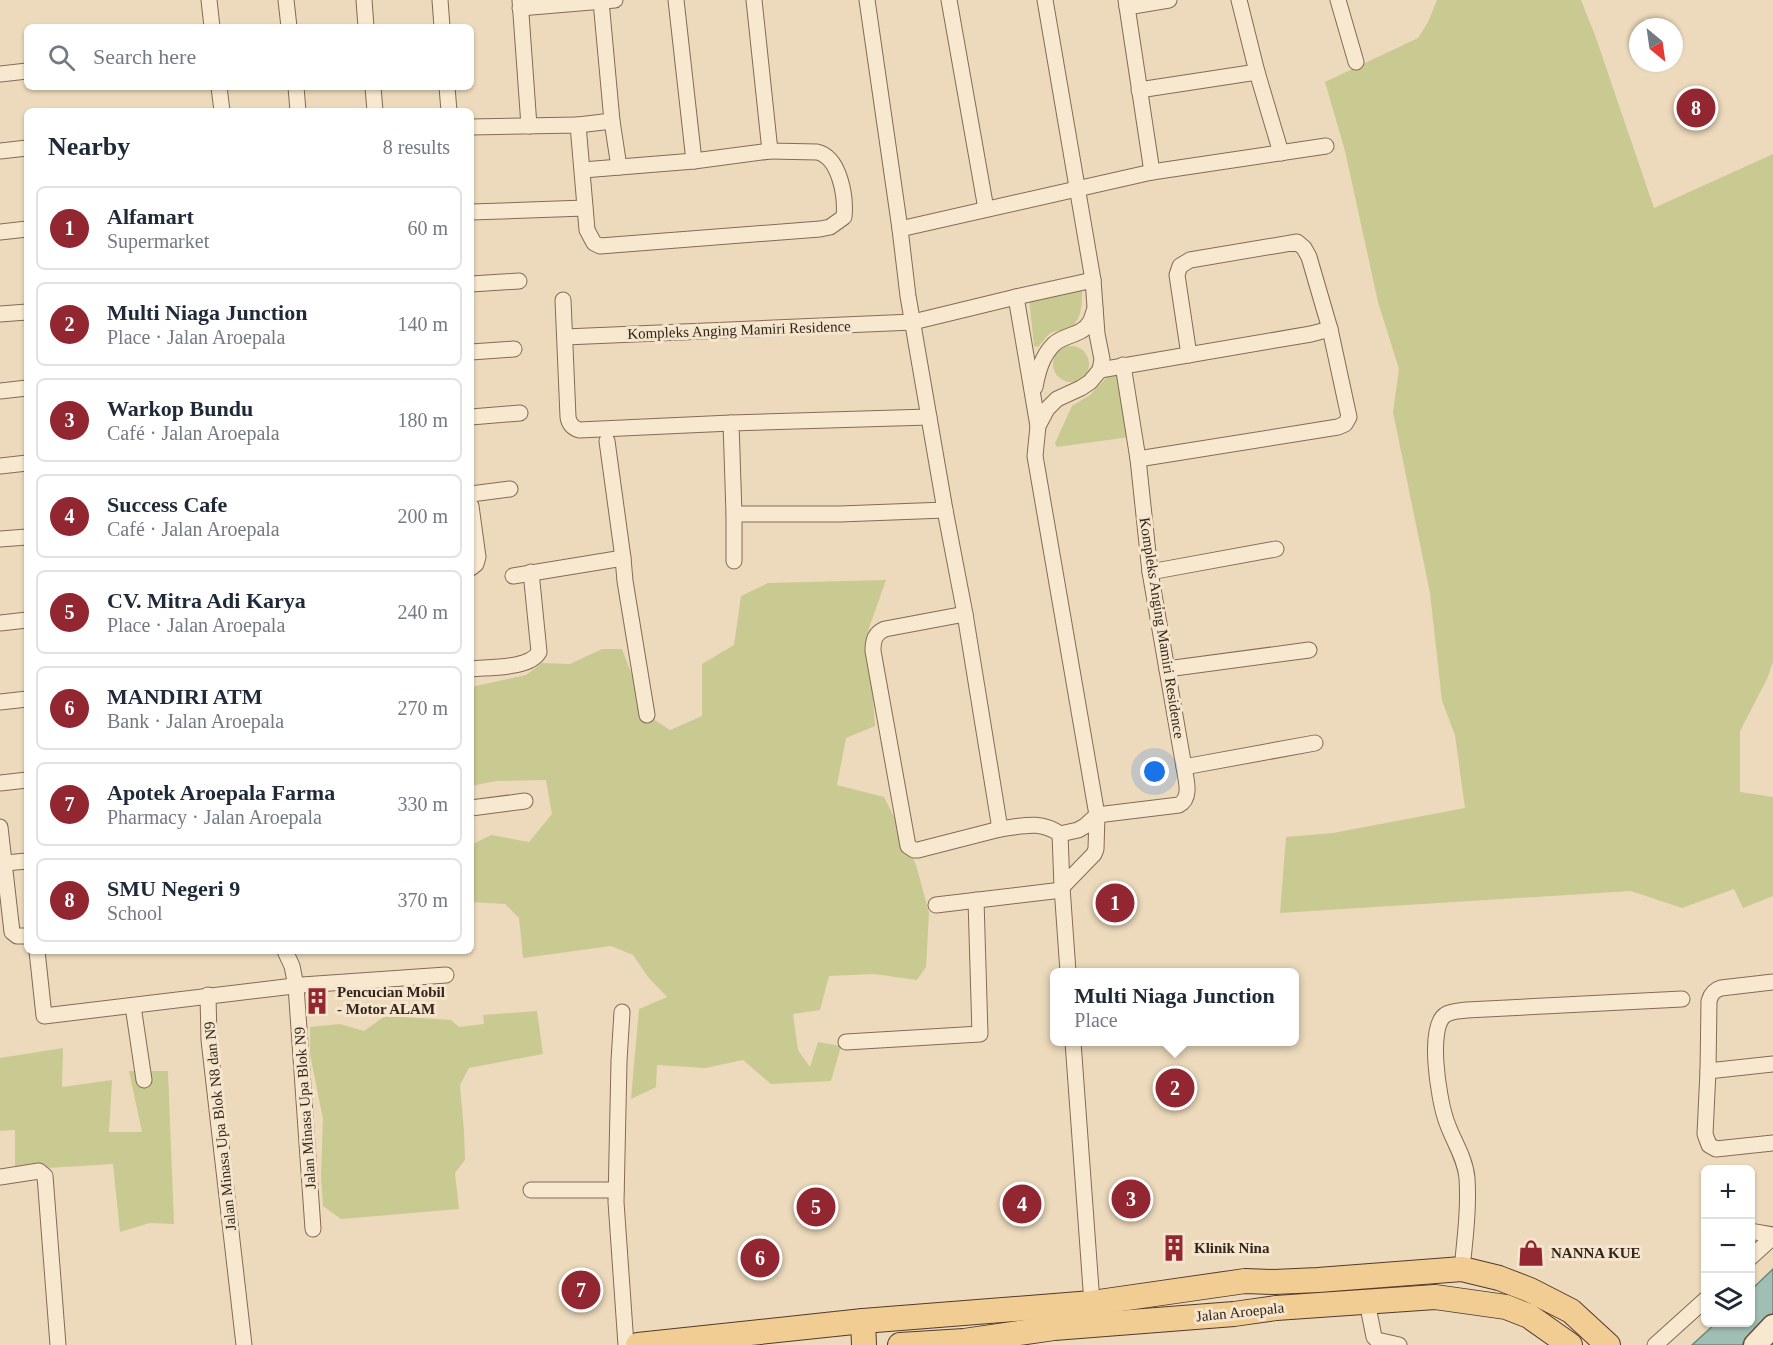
<!DOCTYPE html>
<html lang="en">
<head>
<meta charset="utf-8">
<style>
	:root { --surface:#fff; --page:#f2f2f3; --text:#1f2937; --muted:#747a83; --line:#e0e1e3; --accent:#922731 }
	body { margin:0; font-family:"Times New Roman",serif; background:var(--page); color:var(--text) }
	.controls { position:absolute; right:18px; bottom:18px; display:grid; overflow:hidden; border-radius:9px; box-shadow:0 2px 4px #0004 }
	.controls button { width:54px; height:54px; display:grid; place-items:center; padding:0; border:0; border-bottom:2px solid var(--line); background:var(--surface); color:var(--text); font:30px sans-serif }
	.compass { position:absolute; left:1629px; top:18px; width:54px; height:54px; border-radius:50%; background:var(--surface); box-shadow:0 2px 4px #0004; rotate:151deg }
	.you { position:absolute; left:1155px; top:772px; width:21px; height:21px; margin:-15px; border:4px solid #fff; border-radius:50%; background:#1a73e8; box-shadow:0 0 0 9px #1a73e833 }
	.badge { display:grid; place-items:center; width:39px; height:39px; border-radius:50%; background:var(--accent); color:#fff; font-size:20px; font-weight:700 }
	.pin { position:absolute; translate:-50% -50%; border:3px solid #fff; box-shadow:0 2px 6px #0006 }
	.popup { position:absolute; left:1050px; top:968px; width:249px; height:78px; box-sizing:border-box; display:grid; place-content:center; border-radius:9px; background:var(--surface); filter:drop-shadow(0 2px 4px #0005); font-size:20px; white-space:nowrap; color:var(--muted) }
	.popup b { font-size:22px; color:var(--text) }
	.popup::after { content:''; position:absolute; left:50%; top:100%; margin-left:-12px; border:12px solid transparent; border-top-color:var(--surface) }
	.list { margin:0; padding:0; list-style:none }
	h2 { display:flex; justify-content:space-between; align-items:center; height:78px; margin:0; padding:0 24px; font-size:26px }
	h2 small { font-size:20px; font-weight:400; color:var(--muted) }
	.list li { display:grid; grid-template-columns:39px 1fr auto; gap:18px; align-items:center; box-sizing:border-box; height:84px; margin:0 12px 12px; padding:0 12px; border:2px solid var(--line); border-radius:9px }
	.list b { display:block; font-size:22px; white-space:nowrap }
	.list p { margin:0; font-size:20px; white-space:nowrap; color:var(--muted) }
	.list em { font-size:20px; font-style:normal; color:var(--muted) }
	.icon { flex:none; width:33px; height:33px; fill:none; stroke:currentColor; stroke-width:2; stroke-linecap:round; stroke-linejoin:round }
	.map { position:relative; flex:none; width:1773px; height:1345px; overflow:hidden }
	.search { position:absolute; background:var(--surface); box-shadow:0 2px 4px #0004; left:24px; top:24px; width:450px; height:66px; display:flex; align-items:center; gap:15px; box-sizing:border-box; padding:0 21px; border-radius:9px; color:var(--muted); font-size:22px }
	.panel { position:absolute; background:var(--surface); box-shadow:0 2px 4px #0004; left:24px; top:108px; width:450px; height:846px; border-radius:9px }
	.map>svg:first-child { display:block }
	.green { fill:#c8ca91 }
	.water { fill:#a0beb3; stroke:#688b7f; stroke-width:1.5 }
	.lines { fill:none; stroke-linecap:round; stroke-linejoin:round }
	.street-casing { stroke:#846b56; stroke-width:17 }
	.secondary-casing { stroke:#664c3a; stroke-width:25 }
	.primary-casing { stroke:#513a2b; stroke-width:26 }
	.street { stroke:#f8e8cf; stroke-width:15 }
	.secondary { stroke:#f8e8cf; stroke-width:22 }
	.primary { stroke:#f1cc93; stroke-width:24 }
	.labels { text-anchor:middle; stroke-width:6; stroke-linejoin:round; paint-order:stroke }
	.street-label { font-size:15px; fill:#33251b; stroke:#f4e5cc }
	.poi-label { font-size:15px; font-weight:bold; fill:#33251b; stroke:#f4e5cc; text-anchor:start }
</style>
</head>
<body>
<div class="map">
<svg width="1773" height="1345" viewBox="0 0 1773 1345">
	<rect width="100%" height="100%" fill="#eddabc"/>
	<g class="green">
		<polygon points="1437,0 1581,0 1596,38 1654,208 1773,154 1773,662 1767,679 1740,731 1740,792 1773,797 1773,896 1743,908 1734,889 1682,908 1631,891 1280,913 1286,837 1333,833 1465,808 1455,735 1442,701 1430,593 1393,412 1399,369 1378,302 1345,151 1325,82 1418,38 1428,22"/>
		<path d="M1082,288C1082,303 1083,324 1065,330C1061,332 1056,330 1051,333C1046,336 1043,342 1038,347L1034,346L1029,298Z"/>
		<circle cx="1071" cy="364" r="18"/>
		<polygon points="1119,369 1130,437 1057,447 1055,443 1072,406 1090,395 1113,371"/>
		<polygon points="886,580 868,631 875,726 846,738 837,785 884,797 907,843 917,868 929,913 926,967 917,980 874,974 829,976 820,1010 793,1014 798,1050 810,1067 818,1042 841,1046 831,1081 771,1084 743,1060 705,1068 657,1065 656,1087 631,1099 639,1009 667,997 648,977 633,955 611,946 523,958 519,918 505,904 471,902 471,845 491,835 529,842 552,814 546,780 496,781 471,786 471,687 526,675 542,663 570,664 602,649 622,649 647,715 670,730 702,716 702,664 734,645 741,596 768,583"/>
		<polygon points="537,1011 543,1054 469,1068 460,1085 464,1131 465,1160 455,1173 459,1209 341,1219 323,1206 321,1176 323,1119 310,1054 310,1027 340,1024 364,1031 385,1016 451,1020 459,1027 484,1024 483,1015"/>
		<polygon points="63,1048 62,1087 112,1080 109,1132 142,1132 129,1071 168,1071 174,1224 150,1223 120,1232 113,1164 15,1170 15,1130 0,1131 0,1058"/>
	</g>
	<polygon class="water" points="1773,1269 1773,1323 1752,1345 1692,1345 1716,1323 1750,1322 1751,1290"/>
	<g class="lines">
		<defs>
			<g id="street">
				<polyline points="209,0 212,27"/>
				<polyline points="286,0 289,27"/>
				<polyline points="364,0 366,27"/>
				<polyline points="440,0 442,27"/>
				<polyline points="520,0 529,126"/>
				<path d="M867,0L900,229L908,296L945,510L965,614L1000,829C1023,826 1040,820 1060,834"/>
				<polyline points="949,0 986,209"/>
				<path d="M1045,0L1093,280L1097,334L1102,359L1100,370L1090,382L1081,388L1057,399L1047,409L1038,426L1035,456L1097,815L1096,849L1094,854L1062,887L1060,834L1078,830L1085,826L1097,815L1179,805C1192,798 1186,780 1184,767L1150,572L1138,459L1123,365"/>
				<polyline points="1126,0 1152,172"/>
				<polyline points="1239,0 1257,72 1281,153"/>
				<polyline points="1338,0 1356,62"/>
				<polyline points="601,1 612,121 619,167"/>
				<polyline points="1127,7 1169,0"/>
				<polyline points="520,8 615,0"/>
				<polyline points="0,74 27,71"/>
				<polyline points="219,87 222,111"/>
				<polyline points="296,87 298,111"/>
				<polyline points="373,87 375,111"/>
				<polyline points="447,87 449,111"/>
				<polyline points="1139,90 1257,72"/>
				<polyline points="578,125 612,121"/>
				<path d="M471,127L578,125L587,230L594,243L600,246L820,229L830,227L844,217C846,197 840,157 817,152L770,151L754,0"/>
				<polyline points="0,151 27,148"/>
				<polyline points="694,161 770,151"/>
				<polyline points="583,170 694,161 676,0"/>
				<polyline points="471,212 585,208"/>
				<polyline points="900,229 1152,172 1326,146"/>
				<polyline points="0,232 27,229"/>
				<polyline points="471,284 519,281"/>
				<polyline points="1016,297 1038,426"/>
				<path d="M563,300L568,417C569,424 573,428 579,430L731,423"/>
				<polyline points="0,314 27,312"/>
				<polyline points="565,337 913,322 1016,297 1093,280"/>
				<polyline points="471,352 514,349"/>
				<polyline points="1100,370 1311,334 1330,329"/>
				<path d="M1035,387C1038,371 1042,356 1054,344C1065,334 1082,336 1090,322C1092,319 1093,313 1095,309"/>
				<polyline points="0,391 27,388"/>
				<polyline points="471,417 520,413"/>
				<polyline points="607,441 623,558"/>
				<polyline points="1138,459 1338,427 1345,424 1349,417 1330,329 1309,257 1304,248 1297,242 1190,260 1180,266 1177,275 1189,355"/>
				<polyline points="0,466 27,463"/>
				<polyline points="471,494 510,489"/>
				<polyline points="471,506 478,557 476,564 471,568"/>
				<polyline points="734,514 840,514 945,510"/>
				<polyline points="0,539 27,537"/>
				<polyline points="734,561 734,514 731,423 929,417"/>
				<polyline points="1150,572 1276,549"/>
				<polyline points="513,576 623,558 625,581 647,715"/>
				<path d="M965,614L885,629C875,633 873,640 873,651L908,846L914,850H918L1000,829"/>
				<polyline points="0,623 27,620"/>
				<path d="M471,669C489,667 530,669 539,652L531,572"/>
				<polyline points="1167,669 1309,650"/>
				<polyline points="0,702 27,699"/>
				<polyline points="1184,767 1315,743"/>
				<polyline points="0,783 27,780"/>
				<polyline points="471,808 525,801"/>
				<polyline points="0,827 12,932 17,936 27,936"/>
				<polyline points="5,863 27,861"/>
				<polyline points="1062,887 1068,972"/>
				<polyline points="936,905 1062,890"/>
				<polyline points="37,951 44,1016 302,985 446,975"/>
				<polyline points="285,951 292,966 296,986 313,1229"/>
				<path d="M1773,982L1721,988C1714,990 1711,994 1709,1001L1708,1071L1705,1134L1709,1145L1716,1149L1773,1143"/>
				<polyline points="208,995 209,1040 244,1345"/>
				<polyline points="133,1006 144,1080"/>
				<polyline points="622,1012 619,1061 616,1202 626,1345"/>
				<polyline points="846,1042 980,1034 976,900"/>
				<polyline points="1073,1042 1092,1303"/>
				<polyline points="1708,1071 1773,1064"/>
				<polyline points="0,1177 39,1171 45,1176 58,1345"/>
				<polyline points="531,1190 616,1190"/>
				<polyline points="1750,1231 1773,1235"/>
				<polyline points="1750,1258 1773,1237"/>
				<path d="M1462,1269C1465,1239 1469,1208 1467,1178C1465,1156 1451,1138 1445,1117C1439,1098 1427,1028 1445,1015C1451,1011 1460,1011 1467,1010L1682,999"/>
				<polyline points="1367,1302 1374,1337 1377,1340 1399,1345"/>
				<polyline points="1655,1345 1706,1299"/>
			</g>
			<polyline id="secondary" points="1755,1345 1773,1326"/>
			<g id="primary">
				<polyline points="863,1321 864,1345"/>
				<polyline points="638,1345 863,1321 1092,1303 1245,1281 1274,1282 1318,1280 1462,1269 1499,1278 1530,1290 1571,1311 1608,1345"/>
				<polyline points="900,1345 964,1341 1054,1328 1234,1314 1276,1308 1435,1297 1506,1307 1529,1316 1570,1345"/>
			</g>
		</defs>
		<use href="#street" class="street-casing"/>
		<use href="#secondary" class="secondary-casing"/>
		<use href="#primary" class="primary-casing"/>
		<use href="#street" class="street"/>
		<use href="#secondary" class="secondary"/>
		<use href="#primary" class="primary"/>
	</g>
	<defs>
		<symbol id="building-bare" viewBox="-9 -9 18 18"><path d="M-4-6H4V6H1V3H-1V6H-4ZM-2.5-4.3h1.7v1.8h-1.7ZM.8-4.3h1.7v1.8H.8ZM-2.5-1h1.7V.8h-1.7ZM.8-1h1.7V.8H.8Z" fill="#922731" stroke="#f4e5cc" stroke-width="2.5" paint-order="stroke"/></symbol>
		<symbol id="shop-bare" viewBox="-9 -9 18 18"><path d="M-5-2.5h2.3a2.7 3.5 0 0 1 5.4 0H5L5.5 6h-11ZM-1.5-2.5h3a1.5 2.3 0 0 0-3 0Z" fill="#922731" stroke="#f4e5cc" stroke-width="2.5" paint-order="stroke"/></symbol>
	</defs>
	<g fill-rule="evenodd">
		<use href="#building-bare" x="298" y="982" width="38" height="38"/>
		<use href="#building-bare" x="1155" y="1229" width="38" height="38"/>
		<use href="#shop-bare" x="1512" y="1234" width="38" height="38"/>
	</g>
	<g class="labels">
		<g class="street-label">
			<text transform="translate(739 330) rotate(-2)" y="5">Kompleks Anging Mamiri Residence</text>
			<text transform="translate(1162 628) rotate(81)" y="5">Kompleks Anging Mamiri Residence</text>
			<text transform="translate(305 1108) rotate(-94)" y="5">Jalan Minasa Upa Blok N9</text>
			<text transform="translate(220 1126) rotate(-96)" y="5">Jalan Minasa Upa Blok N8 dan N9</text>
			<text transform="translate(1240 1312) rotate(-6)" y="5">Jalan Aroepala</text>
		</g>
		<g class="poi-label">
			<text x="337" y="997">Pencucian Mobil<tspan x="337" dy="17">- Motor ALAM</tspan></text>
			<text x="1194" y="1253">Klinik Nina</text>
			<text x="1551" y="1258">NANNA KUE</text>
		</g>
	</g>
</svg>
<div class="controls">
<button>+</button>
<button>−</button>
<button><svg class="icon" aria-label="layers" viewBox="0 0 24 24"><path d="M12 4l9 5-9 5-9-5zM3 14l9 5 9-5"/></svg></button>
</div>
<svg class="compass" viewBox="-18 -18 36 36"><path d="M0-13l5 13h-10z" fill="#e53935"/><path d="M0 13l5-13h-10z" fill="#747a83"/></svg>
<div class="you"></div>
<div class="pin badge" style="left:1115px;top:903px">1</div>
<div class="pin badge" style="left:1175px;top:1088px">2</div>
<div class="popup"><b>Multi Niaga Junction</b>Place</div>
<div class="pin badge" style="left:1131px;top:1199px">3</div>
<div class="pin badge" style="left:1022px;top:1204px">4</div>
<div class="pin badge" style="left:816px;top:1207px">5</div>
<div class="pin badge" style="left:760px;top:1258px">6</div>
<div class="pin badge" style="left:581px;top:1290px">7</div>
<div class="pin badge" style="left:1696px;top:108px">8</div>
<div class="search"><svg class="icon" aria-label="search" viewBox="0 0 24 24"><circle cx="10" cy="10" r="6"/><path d="M15 15l6 6"/></svg>Search here</div>
<section class="panel">
<h2>Nearby<small>8 results</small></h2>
<ul class="list">
<li><span class="badge">1</span><div><b>Alfamart</b><p>Supermarket</p></div><em>60 m</em></li>
<li><span class="badge">2</span><div><b>Multi Niaga Junction</b><p>Place · Jalan Aroepala</p></div><em>140 m</em></li>
<li><span class="badge">3</span><div><b>Warkop Bundu</b><p>Café · Jalan Aroepala</p></div><em>180 m</em></li>
<li><span class="badge">4</span><div><b>Success Cafe</b><p>Café · Jalan Aroepala</p></div><em>200 m</em></li>
<li><span class="badge">5</span><div><b>CV. Mitra Adi Karya</b><p>Place · Jalan Aroepala</p></div><em>240 m</em></li>
<li><span class="badge">6</span><div><b>MANDIRI ATM</b><p>Bank · Jalan Aroepala</p></div><em>270 m</em></li>
<li><span class="badge">7</span><div><b>Apotek Aroepala Farma</b><p>Pharmacy · Jalan Aroepala</p></div><em>330 m</em></li>
<li><span class="badge">8</span><div><b>SMU Negeri 9</b><p>School</p></div><em>370 m</em></li>
</ul>
</section>
</div>
</body>
</html>
